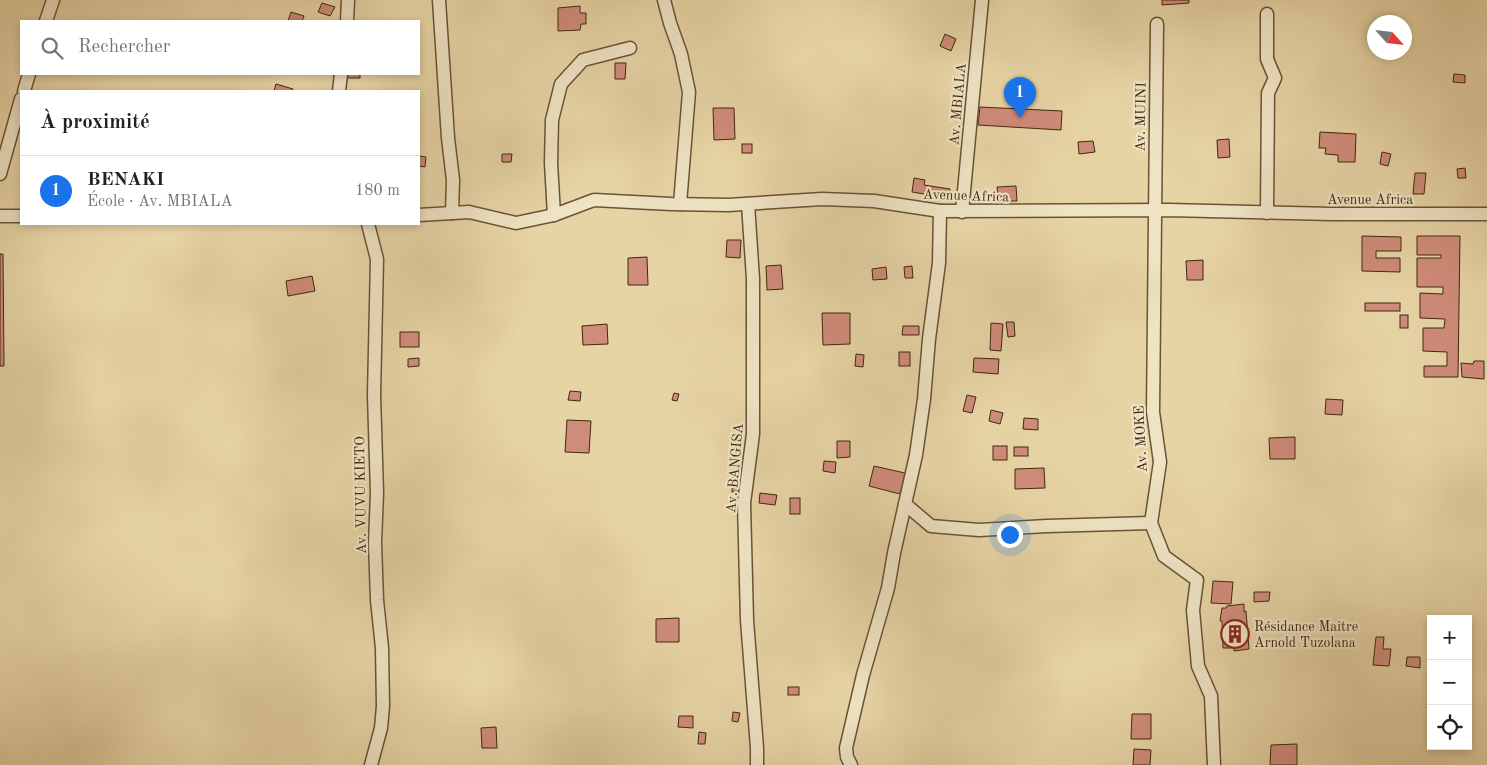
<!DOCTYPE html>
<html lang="fr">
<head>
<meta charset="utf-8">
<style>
	:root { --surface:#fff; --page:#f2f2f2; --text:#222; --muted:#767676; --line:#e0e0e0; --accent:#1a73e8 }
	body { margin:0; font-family:"Old Standard TT",serif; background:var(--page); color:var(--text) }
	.controls { position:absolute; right:15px; bottom:15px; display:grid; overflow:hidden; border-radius:0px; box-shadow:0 2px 8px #0003 }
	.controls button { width:45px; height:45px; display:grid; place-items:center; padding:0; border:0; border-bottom:1px solid var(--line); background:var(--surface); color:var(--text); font:25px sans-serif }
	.compass { position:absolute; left:1367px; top:15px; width:45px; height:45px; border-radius:50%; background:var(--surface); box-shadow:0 2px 8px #0003; rotate:117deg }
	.you { position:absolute; left:1009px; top:534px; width:18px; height:18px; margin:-12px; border:4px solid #fff; border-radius:50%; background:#1a73e8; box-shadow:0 0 0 8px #1a73e833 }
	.badge { display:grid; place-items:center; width:32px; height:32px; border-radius:50%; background:var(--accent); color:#fff; font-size:16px; font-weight:700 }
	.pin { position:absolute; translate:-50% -41px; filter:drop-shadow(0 1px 2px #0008) }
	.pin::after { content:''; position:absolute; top:26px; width:18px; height:15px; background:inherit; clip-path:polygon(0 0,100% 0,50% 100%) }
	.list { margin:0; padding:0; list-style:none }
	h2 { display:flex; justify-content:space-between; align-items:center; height:65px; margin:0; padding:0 20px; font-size:21px }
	h2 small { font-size:16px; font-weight:400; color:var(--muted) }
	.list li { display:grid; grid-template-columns:32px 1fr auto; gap:15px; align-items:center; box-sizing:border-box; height:70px; padding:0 20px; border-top:1px solid var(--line) }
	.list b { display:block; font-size:19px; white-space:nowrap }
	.list p { margin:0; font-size:16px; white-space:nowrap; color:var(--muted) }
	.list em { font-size:16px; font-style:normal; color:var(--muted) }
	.icon { flex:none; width:28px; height:28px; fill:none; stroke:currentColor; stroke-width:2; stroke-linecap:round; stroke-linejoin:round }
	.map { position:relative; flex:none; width:1487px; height:765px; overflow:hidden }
	.search { position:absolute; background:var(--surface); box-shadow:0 2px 8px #0003; left:20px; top:20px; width:400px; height:55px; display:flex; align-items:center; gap:12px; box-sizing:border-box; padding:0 18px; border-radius:0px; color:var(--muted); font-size:19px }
	.panel { position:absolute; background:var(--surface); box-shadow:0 2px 8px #0003; left:20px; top:90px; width:400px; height:135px; border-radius:0px }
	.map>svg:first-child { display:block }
	.building { fill:#d08c7a; stroke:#3e2810 }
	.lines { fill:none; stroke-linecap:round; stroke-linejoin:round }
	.minor-casing { stroke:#685335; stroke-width:15 }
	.minor { stroke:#efe3c4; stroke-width:12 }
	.labels { text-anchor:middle; stroke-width:4.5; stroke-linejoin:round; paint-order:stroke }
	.street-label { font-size:14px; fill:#3e2810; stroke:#efe3c4 }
	.poi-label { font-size:14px; fill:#3e2810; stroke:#efe3c4; text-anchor:start }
</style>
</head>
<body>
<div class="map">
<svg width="1487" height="765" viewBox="0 0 1487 765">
	<rect width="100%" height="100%" fill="#e7d4a5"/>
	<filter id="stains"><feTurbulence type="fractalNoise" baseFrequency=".004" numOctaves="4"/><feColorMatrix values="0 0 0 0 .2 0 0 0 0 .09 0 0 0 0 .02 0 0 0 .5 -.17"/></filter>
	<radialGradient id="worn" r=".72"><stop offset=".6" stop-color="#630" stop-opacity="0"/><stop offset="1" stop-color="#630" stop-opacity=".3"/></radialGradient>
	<g class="building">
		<polygon points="1162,0 1189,0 1189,3 1162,5"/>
		<polygon points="322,3 335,7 330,16 318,12"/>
		<polygon points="580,6 580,13 586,13 586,24 581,24 580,30 558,31 558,8"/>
		<polygon points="291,12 304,16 302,21 288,21"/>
		<polygon points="945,34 956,39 951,51 940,46"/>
		<polygon points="615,63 626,63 625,79 615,79"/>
		<polygon points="348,74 360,74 360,78 347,78"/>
		<polygon points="1454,74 1465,75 1465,83 1453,82"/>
		<polygon points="1016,81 1027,82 1027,89 1016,89"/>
		<polygon points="276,84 293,89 292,91 274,91"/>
		<polygon points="980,107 1062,111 1061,130 978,125"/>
		<polygon points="713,108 734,108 735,139 714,140"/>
		<polygon points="1320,132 1356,134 1355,162 1338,162 1338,155 1325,154 1326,148 1319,148"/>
		<polygon points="1229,139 1230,157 1218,158 1217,140"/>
		<polygon points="1093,141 1095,152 1079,154 1078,142"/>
		<rect x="742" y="144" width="10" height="9"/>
		<polygon points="1382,152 1391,154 1388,166 1380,164"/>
		<polygon points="502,154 512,154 511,162 502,162"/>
		<polygon points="419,156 426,157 425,167 419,166"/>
		<polygon points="1465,168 1466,178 1458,178 1457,169"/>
		<polygon points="1415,173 1426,173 1424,194 1413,194"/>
		<polygon points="914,178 925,180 924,185 950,189 948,198 912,192"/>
		<polygon points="1016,186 1017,201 998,201 997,187"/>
		<polygon points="1362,236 1401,237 1401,251 1376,251 1376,258 1400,258 1400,272 1362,271"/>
		<polygon points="1417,236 1460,236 1458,377 1424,377 1424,366 1447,366 1447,352 1423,351 1423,328 1444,328 1445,319 1420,318 1420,293 1443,294 1443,287 1417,287 1417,258 1441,258 1441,255 1417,255"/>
		<polygon points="727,240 741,240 740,258 726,257"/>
		<polygon points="0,254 3,254 4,366 0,366"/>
		<polygon points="647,257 648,285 628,285 628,258"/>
		<polygon points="1203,260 1203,280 1187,280 1186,261"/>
		<polygon points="781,265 783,289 767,290 766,266"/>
		<polygon points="912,266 913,278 905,278 904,267"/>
		<polygon points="886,267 887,279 873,280 872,269"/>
		<polygon points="312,276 315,291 288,296 286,281"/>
		<rect x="1365" y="303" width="35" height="8"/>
		<polygon points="822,313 850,313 850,344 823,345"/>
		<rect x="1400" y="315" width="8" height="13"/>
		<polygon points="1006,322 1014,322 1015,336 1008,337"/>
		<polygon points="991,323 1003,324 1001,351 990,350"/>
		<polygon points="607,324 608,344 583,345 582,326"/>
		<polygon points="903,326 919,326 919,335 902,335"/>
		<rect x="400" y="332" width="19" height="15"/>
		<rect x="899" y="352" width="11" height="14"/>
		<polygon points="856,354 864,355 863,367 855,366"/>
		<polygon points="419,358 419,366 408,367 408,359"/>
		<polygon points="974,358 999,359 998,374 973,372"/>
		<polygon points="1474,361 1484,361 1484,379 1462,377 1461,363 1473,364"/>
		<polygon points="570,391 581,392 580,401 568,400"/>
		<polygon points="674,393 679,394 677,401 672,400"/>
		<polygon points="967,395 976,397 972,413 963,411"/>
		<polygon points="1326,399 1343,400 1342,415 1325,414"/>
		<polygon points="991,410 1003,413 1000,424 989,421"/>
		<polygon points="1024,418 1038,419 1038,430 1023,429"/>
		<polygon points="567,420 591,421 589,453 565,452"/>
		<polygon points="1295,437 1295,459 1270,459 1269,438"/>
		<polygon points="837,441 850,441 850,457 837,458"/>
		<rect x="993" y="446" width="14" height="14"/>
		<rect x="1014" y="447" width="14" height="9"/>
		<polygon points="824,461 836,462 835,473 823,471"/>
		<polygon points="874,466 905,473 900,494 869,486"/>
		<polygon points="1044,468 1045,488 1015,489 1015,469"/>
		<polygon points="733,475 745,476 744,492 732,492"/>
		<polygon points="760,493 777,495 775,505 759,503"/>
		<rect x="790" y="498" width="10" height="16"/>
		<polygon points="1213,581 1233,582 1231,604 1211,603"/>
		<polygon points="1254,592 1270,592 1269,601 1254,602"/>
		<polygon points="1244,604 1244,612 1246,611 1249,649 1234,651 1234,648 1223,648 1222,621 1220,621 1222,608 1226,608 1227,606"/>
		<polygon points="679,618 679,642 656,642 656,619"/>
		<polygon points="1376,637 1384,637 1383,649 1391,649 1389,666 1373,665"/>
		<polygon points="1407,657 1420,657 1420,668 1406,666"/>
		<rect x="788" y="687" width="11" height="8"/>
		<polygon points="733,712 740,713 738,722 732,721"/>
		<polygon points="1132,714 1151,714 1151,739 1131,739"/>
		<polygon points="679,716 693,716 693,728 678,727"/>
		<polygon points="496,727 497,748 482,748 481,728"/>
		<polygon points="699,732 706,733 705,744 698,744"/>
		<polygon points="1297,744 1297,765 1270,765 1271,745"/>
		<polygon points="1134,749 1151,750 1150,765 1133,765"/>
	</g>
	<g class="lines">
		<defs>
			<g id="minor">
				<polyline points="439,0 448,138 453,180 452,213"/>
				<polyline points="664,0 670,23 681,54 689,92 680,204"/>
				<polyline points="1267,14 1267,59 1275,78 1268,93 1267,213"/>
				<polyline points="46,21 53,0"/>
				<polyline points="347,21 348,0"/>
				<polyline points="1157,24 1153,412 1160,462 1151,523 1164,556 1197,580 1193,610 1198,666 1211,696 1214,765"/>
				<polyline points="24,91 29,74"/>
				<polyline points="339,91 341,74"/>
				<polyline points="0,174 21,99"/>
				<polyline points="748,204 753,279 753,434 744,503 747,620 757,748 757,765"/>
				<polyline points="962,212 982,0"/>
				<polyline points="419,215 469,212 516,223 554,215 594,200 671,204 728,205 822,199 874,201 940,211 1169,210 1331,214 1487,214"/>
				<polyline points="554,215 551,163 552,120 561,84 583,60 630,48"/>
				<polyline points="0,216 21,216"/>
				<polyline points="368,224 377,259 374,395 377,493 375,543 377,600 382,648 383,706 381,728 371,765"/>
				<polyline points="905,504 931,526 979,530 1047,526 1151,523"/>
				<polyline points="851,765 847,757 846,748 863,675 888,588 894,553 916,455 924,399 929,339 939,263 940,211"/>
			</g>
		</defs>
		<use href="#minor" class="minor-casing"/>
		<use href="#minor" class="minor"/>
	</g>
	<defs>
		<symbol id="building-ring" viewBox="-11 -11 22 22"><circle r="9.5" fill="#efe3c4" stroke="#8f2418" stroke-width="1.5"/><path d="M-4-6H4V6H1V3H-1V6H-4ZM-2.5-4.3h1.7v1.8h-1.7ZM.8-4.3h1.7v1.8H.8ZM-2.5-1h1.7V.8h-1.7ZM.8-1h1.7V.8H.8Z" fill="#8f2418"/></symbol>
	</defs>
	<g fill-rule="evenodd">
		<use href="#building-ring" x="1219" y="618" width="32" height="32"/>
	</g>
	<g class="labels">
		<g class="street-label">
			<text transform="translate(957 104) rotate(-85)" y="5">Av. MBIALA</text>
			<text transform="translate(1140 117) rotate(-89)" y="5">Av. MUINI</text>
			<text transform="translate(966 195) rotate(2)" y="5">Avenue Africa</text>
			<text x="1370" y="204">Avenue Africa</text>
			<text transform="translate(1140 439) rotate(-93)" y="5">Av. MOKE</text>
			<text transform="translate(734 468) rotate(-85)" y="5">Av. BANGISA</text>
			<text transform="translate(360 495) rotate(-91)" y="5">Av. VUVU KIETO</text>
		</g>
		<g class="poi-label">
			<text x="1254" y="631">Résidance Maitre<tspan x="1254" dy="16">Arnold Tuzolana</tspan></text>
		</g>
	</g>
	<rect width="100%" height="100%" filter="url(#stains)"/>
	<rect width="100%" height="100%" fill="url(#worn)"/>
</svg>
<div class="controls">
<button>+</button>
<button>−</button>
<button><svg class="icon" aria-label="locate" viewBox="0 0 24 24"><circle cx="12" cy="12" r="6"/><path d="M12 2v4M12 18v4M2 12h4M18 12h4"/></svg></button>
</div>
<svg class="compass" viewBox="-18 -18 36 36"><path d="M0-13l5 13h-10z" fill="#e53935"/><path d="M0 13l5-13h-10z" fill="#767676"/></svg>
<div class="you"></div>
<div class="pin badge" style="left:1020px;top:118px">1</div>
<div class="search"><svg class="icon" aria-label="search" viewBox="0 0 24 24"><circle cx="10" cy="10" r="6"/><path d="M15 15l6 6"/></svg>Rechercher</div>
<section class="panel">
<h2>À proximité<small></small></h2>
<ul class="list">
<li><span class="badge">1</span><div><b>BENAKI</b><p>École · Av. MBIALA</p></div><em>180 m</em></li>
</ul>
</section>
</div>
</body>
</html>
